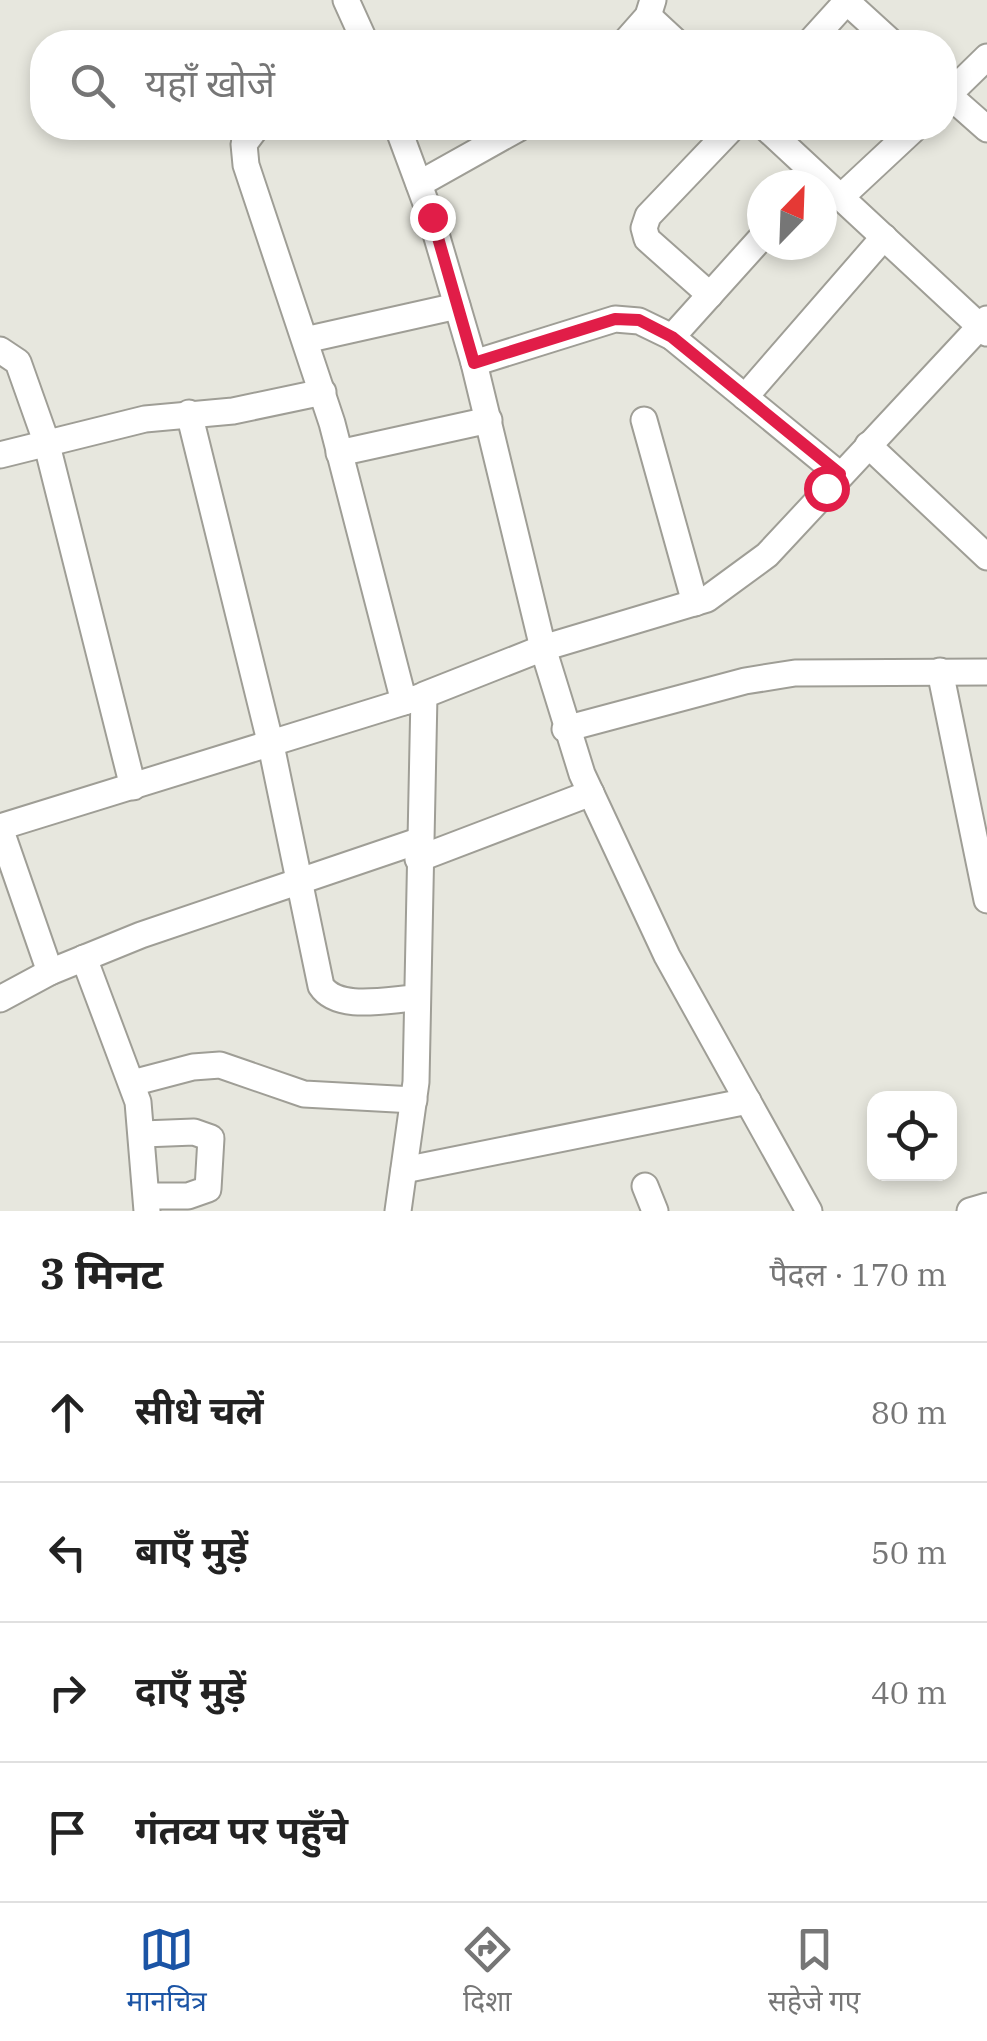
<!DOCTYPE html>
<html lang="hi">
<head>
<meta charset="utf-8">
<style>
	:root { --surface:#fff; --page:#f2f2f2; --text:#222; --muted:#767676; --line:#e0e0e0; --accent:#1b54a5 }
	body { margin:0; font-family:"IBM Plex Serif","Noto Sans Devanagari",serif; background:var(--page); color:var(--text) }
	.controls { position:absolute; right:30px; bottom:30px; display:grid; overflow:hidden; border-radius:20px; box-shadow:0 5px 15px #0003 }
	.controls button { width:90px; height:90px; display:grid; place-items:center; padding:0; border:0; border-bottom:2px solid var(--line); background:var(--surface); color:var(--text); font:50px sans-serif }
	.compass { position:absolute; left:747px; top:170px; width:90px; height:90px; border-radius:50%; background:var(--surface); box-shadow:0 5px 15px #0003; rotate:23deg }
	.stop { position:absolute; width:30px; height:30px; margin:-22px; border:8px solid #e11d48; border-radius:50%; background:#fff }
	.stop.end { background:#e11d48; border-color:#fff; box-shadow:0 2px 10px #0008 }
	.list { margin:0; padding:0; list-style:none }
	h2 { display:flex; justify-content:space-between; align-items:center; height:130px; margin:0; padding:0 40px; font-size:42px }
	h2 small { font-size:32px; font-weight:400; color:var(--muted) }
	.list li { display:grid; grid-template-columns:65px 1fr auto; gap:30px; align-items:center; box-sizing:border-box; height:140px; padding:0 40px; border-top:2px solid var(--line) }
	.list b { display:block; font-size:38px; white-space:nowrap }
	.list em { font-size:32px; font-style:normal; color:var(--muted) }
	.icon { flex:none; width:55px; height:55px; fill:none; stroke:currentColor; stroke-width:2; stroke-linecap:round; stroke-linejoin:round }
	.map { position:relative; flex:none; width:987px; height:1211px; overflow:hidden }
	.search { position:absolute; background:var(--surface); box-shadow:0 5px 15px #0003; left:30px; right:30px; top:30px; height:110px; display:flex; align-items:center; gap:25px; box-sizing:border-box; padding:0 35px; border-radius:40px; color:var(--muted); font-size:38px }
	.sheet { height:690px; background:var(--surface) }
	nav { display:flex; justify-content:space-around; align-items:center; box-sizing:border-box; height:140px; border-top:2px solid var(--line); background:var(--surface); font-size:28px; color:var(--muted) }
	nav a { display:grid; justify-items:center; gap:5px }
	nav .on { color:var(--accent) }
	.map>svg:first-child { display:block }
	.lines { fill:none; stroke-linecap:round; stroke-linejoin:round }
	.street-casing { stroke:#9f9e96; stroke-width:29 }
	.street { stroke:#fff; stroke-width:25 }
	.route { stroke:#e11d48; stroke-width:12 }
</style>
</head>
<body>
<div class="map">
<svg width="987" height="1211" viewBox="0 0 987 1211">
	<rect width="100%" height="100%" fill="#e7e7de"/>
	<g class="lines">
		<defs>
			<g id="street">
				<polyline points="346,0 365,42"/>
				<polyline points="845,0 891,42"/>
				<polyline points="648,16 676,42"/>
				<polyline points="625,42 648,16 653,0"/>
				<polyline points="810,42 848,0"/>
				<polyline points="944,91 987,129"/>
				<polyline points="944,99 987,57"/>
				<polyline points="256,128 244,144 246,165 332,423 404,702"/>
				<polyline points="398,128 431,217 474,363 543,648 582,774 667,956 809,1211"/>
				<polyline points="766,128 987,333"/>
				<polyline points="419,184 519,128"/>
				<polyline points="841,197 915,128"/>
				<polyline points="710,295 647,239 644,228 648,216 732,128"/>
				<polyline points="672,337 762,237"/>
				<polyline points="305,340 457,306"/>
				<polyline points="0,350 18,362 46,441 133,787"/>
				<polyline points="474,363 615,319 639,321 672,337 840,475"/>
				<polyline points="745,397 884,237"/>
				<path d="M189,413L271,745L321,986C338,1012 390,999 417,998"/>
				<polyline points="644,420 695,603"/>
				<polyline points="868,445 987,557"/>
				<polyline points="339,453 489,420"/>
				<polyline points="0,455 145,419 233,411 323,392"/>
				<polyline points="940,671 987,900"/>
				<polyline points="565,729 745,681 795,673 987,672"/>
				<polyline points="0,827 420,697"/>
				<polyline points="0,828 50,972"/>
				<polyline points="418,859 591,793"/>
				<polyline points="84,958 138,1102 147,1211"/>
				<polyline points="0,999 50,972 141,935 418,841"/>
				<polyline points="132,1083 193,1067 220,1065 304,1094 414,1100"/>
				<polyline points="143,1134 194,1132 211,1138 208,1189 188,1196 147,1196"/>
				<polyline points="404,1170 748,1101"/>
				<polyline points="645,1186 655,1211"/>
				<polyline points="398,1211 416,1082 424,695 543,648 707,599 767,555 987,319"/>
				<polyline points="970,1211 987,1206"/>
			</g>
		</defs>
		<use href="#street" class="street-casing"/>
		<use href="#street" class="street"/>
	</g>
	<g class="lines">
		<polyline class="route" points="432,217 474,363 615,319 639,320 672,337 840,474 826,488"/>
	</g>
</svg>
<div class="controls">
<button><svg class="icon" aria-label="locate" viewBox="0 0 24 24"><circle cx="12" cy="12" r="6"/><path d="M12 2v4M12 18v4M2 12h4M18 12h4"/></svg></button>
</div>
<svg class="compass" viewBox="-18 -18 36 36"><path d="M0-13l5 13h-10z" fill="#e53935"/><path d="M0 13l5-13h-10z" fill="#767676"/></svg>
<div class="stop" style="left:826px;top:488px"></div>
<div class="stop end" style="left:432px;top:217px"></div>
<div class="search"><svg class="icon" aria-label="search" viewBox="0 0 24 24"><circle cx="10" cy="10" r="6"/><path d="M15 15l6 6"/></svg>यहाँ खोजें</div>
</div>
<section class="sheet">
<h2>3 मिनट<small>पैदल · 170 m</small></h2>
<ul class="list">
<li><svg class="icon" aria-label="ahead" viewBox="0 0 24 24"><path d="M12 20V5M6 11l6-6 6 6"/></svg><div><b>सीधे चलें</b></div><em>80 m</em></li>
<li><svg class="icon" aria-label="left" viewBox="0 0 24 24"><path d="M17 20v-9H6M10 6l-5 5 5 5"/></svg><div><b>बाएँ मुड़ें</b></div><em>50 m</em></li>
<li><svg class="icon" aria-label="right" viewBox="0 0 24 24"><path d="M7 20v-9h11M14 6l5 5-5 5"/></svg><div><b>दाएँ मुड़ें</b></div><em>40 m</em></li>
<li><svg class="icon" aria-label="arrive" viewBox="0 0 24 24"><path d="M6 21V4h12l-3 4 3 4H6"/></svg><div><b>गंतव्य पर पहुँचे</b></div></li>
</ul>
</section>
<nav>
<a class="on"><svg class="icon" aria-label="map" viewBox="0 0 24 24"><path d="M3 6l6-2 6 2 6-2v14l-6 2-6-2-6 2zM9 4v14M15 6v14"/></svg>मानचित्र</a>
<a><svg class="icon" aria-label="directions" viewBox="0 0 24 24"><path d="M12 3l9 9-9 9-9-9zM9 14v-3h6M13 9l2 2-2 2"/></svg>दिशा</a>
<a><svg class="icon" aria-label="saved" viewBox="0 0 24 24"><path d="M7 4h10v16l-5-4-5 4z"/></svg>सहेजे गए</a>
</nav>
</body>
</html>
